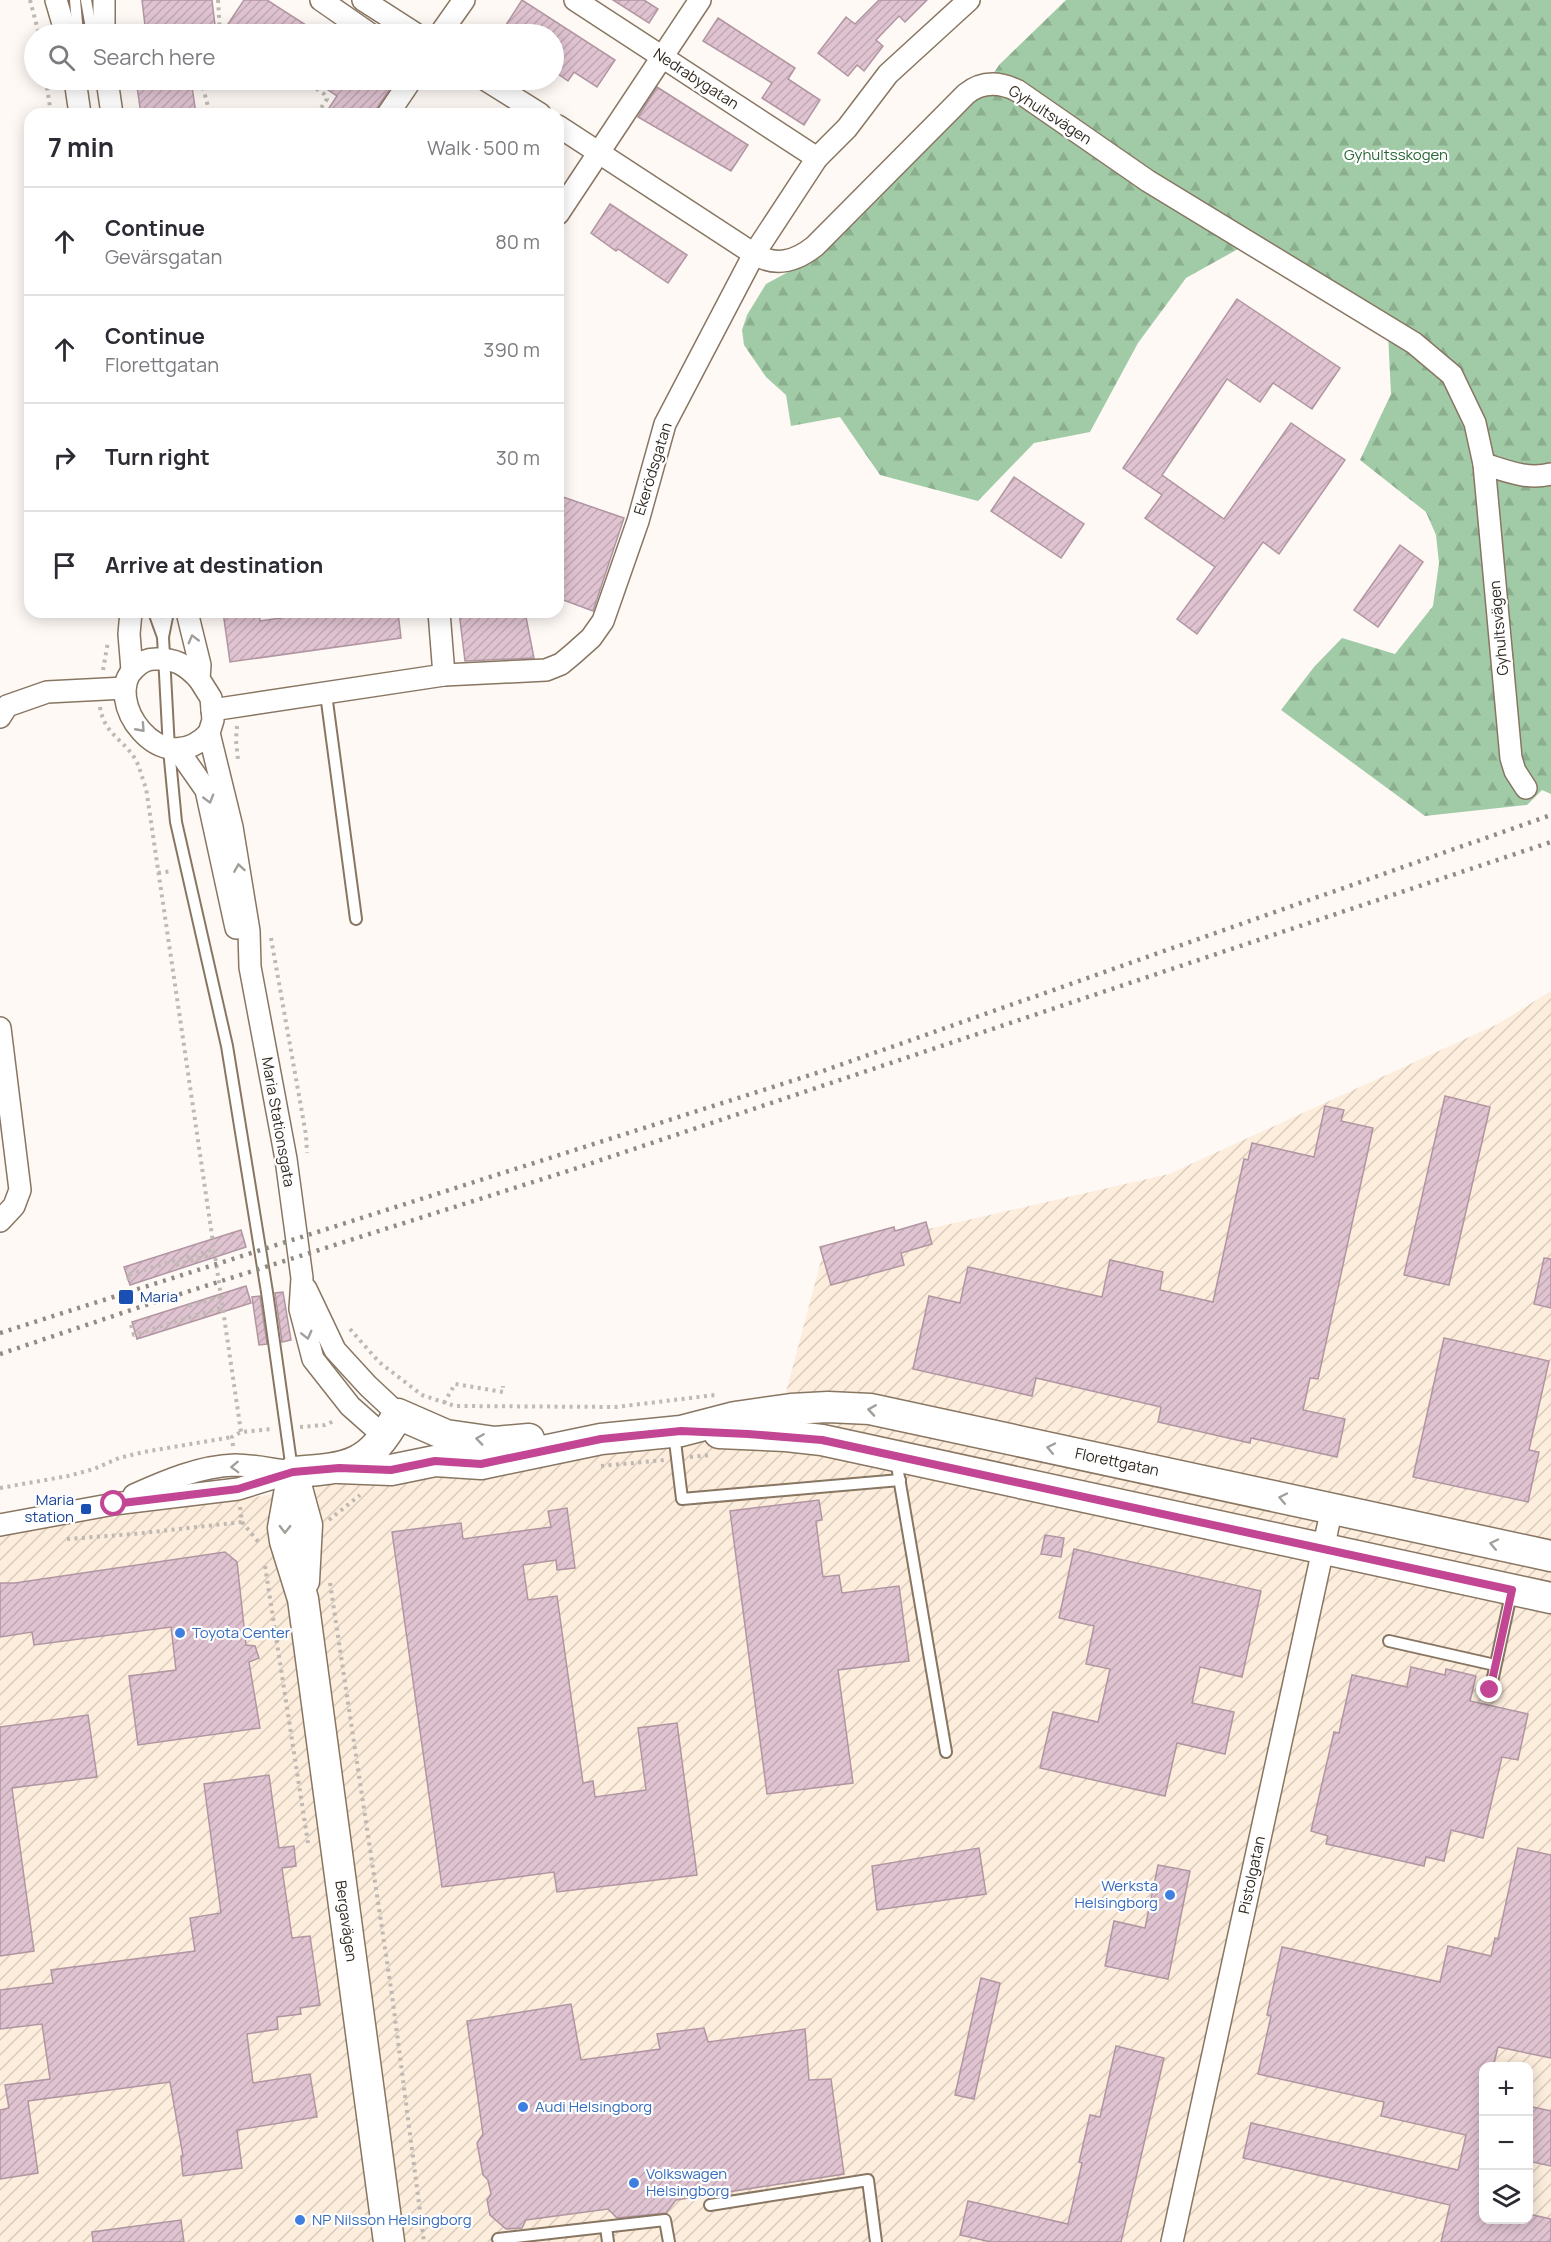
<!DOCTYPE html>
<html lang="en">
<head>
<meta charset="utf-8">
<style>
	:root { --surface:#fff; --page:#f7f7f7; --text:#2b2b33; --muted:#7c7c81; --line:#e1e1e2 }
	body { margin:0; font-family:Manrope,sans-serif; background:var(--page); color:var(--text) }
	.controls { position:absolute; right:18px; bottom:18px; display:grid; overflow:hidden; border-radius:12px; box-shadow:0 3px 15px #0003 }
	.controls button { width:54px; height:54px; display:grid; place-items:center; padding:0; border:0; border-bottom:2px solid var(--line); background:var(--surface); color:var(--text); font:30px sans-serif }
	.stop { position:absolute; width:18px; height:18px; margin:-14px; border:4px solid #c34695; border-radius:50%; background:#fff }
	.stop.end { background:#c34695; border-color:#fff; box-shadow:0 2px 6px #0008 }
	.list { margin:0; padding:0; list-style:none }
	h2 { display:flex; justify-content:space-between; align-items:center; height:78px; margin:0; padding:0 24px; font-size:26px }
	h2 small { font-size:20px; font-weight:400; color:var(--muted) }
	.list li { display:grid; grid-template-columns:39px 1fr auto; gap:18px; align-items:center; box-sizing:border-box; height:108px; padding:0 24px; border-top:2px solid var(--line) }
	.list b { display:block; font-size:22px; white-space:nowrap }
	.list p { margin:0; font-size:20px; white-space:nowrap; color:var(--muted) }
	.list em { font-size:20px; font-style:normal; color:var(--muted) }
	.icon { flex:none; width:33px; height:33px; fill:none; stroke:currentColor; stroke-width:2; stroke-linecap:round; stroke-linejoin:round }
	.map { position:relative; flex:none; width:1551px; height:2242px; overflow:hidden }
	.search { position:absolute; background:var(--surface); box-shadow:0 3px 15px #0003; left:24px; top:24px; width:540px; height:66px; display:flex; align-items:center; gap:15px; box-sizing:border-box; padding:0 21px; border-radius:33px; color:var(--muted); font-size:22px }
	.panel { position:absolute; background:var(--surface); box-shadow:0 3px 15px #0003; left:24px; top:108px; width:540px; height:510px; border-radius:18px }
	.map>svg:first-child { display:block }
	.industrial { fill:url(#industrial-furrows); fill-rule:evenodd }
	.forest { fill:url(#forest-firs) }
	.building { fill:url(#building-hatch); stroke:#b196a2; stroke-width:1.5 }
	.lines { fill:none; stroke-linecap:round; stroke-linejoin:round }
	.lane-casing { stroke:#887662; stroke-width:14 }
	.street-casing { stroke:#887662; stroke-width:24 }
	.secondary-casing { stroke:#887662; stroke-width:33 }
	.path { stroke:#bfb9b3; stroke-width:4; stroke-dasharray:3 4.5; stroke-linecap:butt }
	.lane { stroke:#fff; stroke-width:10 }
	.street { stroke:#fff; stroke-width:21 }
	.secondary { stroke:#fff; stroke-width:30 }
	.rail { stroke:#918b84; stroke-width:4.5; stroke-dasharray:3 6; stroke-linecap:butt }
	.oneway { stroke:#a29f9b }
	.route { stroke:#c34695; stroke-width:8 }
	.transit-dot { fill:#1a4fb4; stroke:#fff; stroke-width:2 }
	.shop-dot { fill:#3f7fe0; stroke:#fff; stroke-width:2 }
	.labels { text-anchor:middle; stroke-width:4.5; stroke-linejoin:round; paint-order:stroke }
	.street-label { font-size:15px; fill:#312921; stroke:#fff }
	.park-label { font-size:15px; fill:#296536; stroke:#fff }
	.transit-label { font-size:15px; fill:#164399; stroke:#fff; text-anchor:start }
	.shop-label { font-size:15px; fill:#366cbe; stroke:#fff; text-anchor:start }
</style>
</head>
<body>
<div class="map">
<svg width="1551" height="2242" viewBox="0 0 1551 2242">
	<defs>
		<pattern id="industrial-furrows" width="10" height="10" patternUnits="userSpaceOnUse" patternTransform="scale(1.5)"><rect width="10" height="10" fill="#fdeddc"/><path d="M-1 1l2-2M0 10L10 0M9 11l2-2" fill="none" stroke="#d9cbbc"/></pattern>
		<pattern id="forest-firs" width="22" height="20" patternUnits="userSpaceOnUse" patternTransform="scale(1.5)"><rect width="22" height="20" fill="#a1cba6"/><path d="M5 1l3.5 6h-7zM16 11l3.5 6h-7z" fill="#8bae8f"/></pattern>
		<pattern id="building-hatch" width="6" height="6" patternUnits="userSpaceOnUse" patternTransform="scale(1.5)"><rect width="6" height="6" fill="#e0c3d1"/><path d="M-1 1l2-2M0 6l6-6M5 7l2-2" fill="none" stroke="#c1a8b3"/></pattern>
	</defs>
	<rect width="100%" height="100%" fill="#fef9f5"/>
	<path class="industrial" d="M1551,991V2242H0V1532L238,1500L373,1476L780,1415L823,1253L1169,1174L1498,1024ZM1484,2066H1528V2220H1484Z"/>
	<polygon class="forest" points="1066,0 1551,0 1551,794 1542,790 1527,805 1425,816 1281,710 1314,667 1342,638 1395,654 1433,606 1439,563 1436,535 1426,512 1360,460 1391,394 1388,334 1247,244 1186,278 1138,343 1090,432 1034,443 978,501 880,475 840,417 791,426 786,395 766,377 744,345 742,330 747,315 766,284 821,254 982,91 999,65"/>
	<g class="building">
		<polygon points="142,0 212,0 216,34 146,34"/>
		<polygon points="244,0 267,0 320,34 245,34 228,24"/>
		<polygon points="522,0 615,60 597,87 574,72 568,81 554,71 554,34 514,34 504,28"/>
		<polygon points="613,0 644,0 658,9 649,23"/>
		<polygon points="879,0 927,0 905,22 899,16 876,40 883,46 864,71 857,65 848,76 818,53 846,17 855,24"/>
		<polygon points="718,18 795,68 788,79 820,100 804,125 762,98 772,83 703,41"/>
		<polygon points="136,80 191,80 196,114 141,114"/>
		<polygon points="313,80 396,80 373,114 325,114 337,96"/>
		<polygon points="657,87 748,145 731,171 638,117"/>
		<polygon points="610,204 687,255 668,283 618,249 616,251 591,233"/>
		<polygon points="1237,299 1340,368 1312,409 1273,383 1260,402 1227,379 1162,475 1224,519 1291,423 1345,460 1279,554 1263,542 1197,634 1177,619 1215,567 1145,518 1162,495 1123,468"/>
		<polygon points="1014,477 1084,524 1061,558 991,511"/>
		<polygon points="563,497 624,518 593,611 558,598 558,514"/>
		<polygon points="1400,545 1423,562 1378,627 1354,610"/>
		<polygon points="223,612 259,612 260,621 323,612 398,612 401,638 230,662"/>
		<polygon points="459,612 525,612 534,658 465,661"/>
		<polygon points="1445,1096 1490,1107 1449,1285 1404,1275"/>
		<polygon points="1325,1106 1344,1110 1341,1121 1373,1128 1318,1379 1310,1378 1303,1410 1345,1419 1337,1457 1251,1438 1250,1443 1158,1422 1161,1407 1036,1378 1032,1396 913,1369 929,1296 960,1303 968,1267 1102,1297 1110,1260 1163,1272 1160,1290 1213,1302 1244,1159 1248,1160 1252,1143 1314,1157"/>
		<polygon points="926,1222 932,1244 901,1253 904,1265 831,1285 820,1247 894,1227 895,1231"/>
		<polygon points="241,1230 246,1247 130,1285 124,1267"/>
		<polygon points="1544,1258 1551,1259 1551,1308 1534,1304"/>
		<polygon points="246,1286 251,1303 137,1339 132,1322"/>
		<polygon points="283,1292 291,1340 282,1342 275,1293"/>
		<polygon points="260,1296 267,1344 259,1345 252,1297"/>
		<polygon points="1444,1338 1549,1361 1529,1450 1539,1452 1528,1502 1413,1477"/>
		<polygon points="819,1500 822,1520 816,1521 823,1577 839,1575 842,1593 899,1586 909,1661 838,1670 853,1783 767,1794 730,1511"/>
		<polygon points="567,1508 575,1568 557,1570 556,1560 523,1565 528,1600 557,1596 583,1783 593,1781 595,1797 646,1790 638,1728 677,1723 697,1875 557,1892 554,1872 442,1887 392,1532 461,1523 463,1539 551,1527 548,1511"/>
		<polygon points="1045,1535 1064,1538 1061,1557 1041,1554"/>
		<polygon points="1074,1549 1261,1591 1242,1677 1200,1667 1192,1703 1234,1712 1225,1754 1177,1743 1165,1796 1040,1768 1053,1712 1098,1722 1110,1669 1086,1664 1094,1626 1059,1618"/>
		<polygon points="225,1552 237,1562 246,1645 255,1646 259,1658 249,1662 260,1728 138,1745 129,1676 176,1670 171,1627 34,1645 32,1632 0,1637 0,1583 15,1583"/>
		<polygon points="1411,1667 1445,1675 1446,1669 1476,1676 1470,1701 1528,1714 1518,1760 1502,1757 1483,1838 1451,1830 1444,1861 1426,1857 1424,1866 1326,1844 1328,1836 1311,1831 1334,1732 1339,1733 1352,1675 1407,1687"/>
		<polygon points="88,1715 97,1777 12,1788 34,1951 0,1956 0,1727"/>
		<polygon points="269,1775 279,1848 294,1846 296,1866 282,1868 292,1938 310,1936 320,2005 300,2008 301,2014 277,2017 278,2029 247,2034 253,2083 310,2074 317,2117 237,2130 242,2168 183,2176 181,2156 183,2156 170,2082 28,2101 38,2173 0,2179 0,2110 9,2108 5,2085 50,2079 42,2024 0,2029 0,1990 53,1983 51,1970 195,1951 190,1918 221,1913 204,1784"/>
		<polygon points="979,1848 986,1894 877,1910 872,1866"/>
		<polygon points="1518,1848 1551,1855 1551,2058 1498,2047 1493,2067 1484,2067 1484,2220 1528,2220 1528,2214 1551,2219 1551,2242 1441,2242 1450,2205 1243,2158 1251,2123 1458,2170 1466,2135 1381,2116 1384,2102 1258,2074 1271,2016 1267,2015 1282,1947 1440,1982 1448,1946 1491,1956 1495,1938 1498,1939"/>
		<polygon points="1158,1865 1190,1871 1168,1979 1105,1966 1114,1921 1145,1928"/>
		<polygon points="981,1978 1000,1983 974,2099 955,2095"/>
		<polygon points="571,2004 581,2060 660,2049 657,2034 704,2028 708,2042 805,2029 809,2080 831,2079 844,2174 676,2200 666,2213 617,2218 608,2209 526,2220 522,2228 506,2229 490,2215 487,2200 491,2194 488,2180 483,2175 477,2143 483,2134 467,2021"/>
		<polygon points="1116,2046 1164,2058 1121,2242 991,2242 960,2235 968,2201 1068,2224 1082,2163 1079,2162 1090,2115 1100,2117"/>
		<polygon points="1528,2106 1551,2111 1551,2166 1528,2161"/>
		<polygon points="181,2220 184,2242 93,2242 92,2232"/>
	</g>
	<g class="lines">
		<defs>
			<g id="lane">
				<polyline points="75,0 78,34"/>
				<polyline points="86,0 92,34"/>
				<polyline points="154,612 163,637"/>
				<polyline points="168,612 163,637 169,749 176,822 227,1046 267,1292 292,1470"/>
				<polyline points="326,694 356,919"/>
				<polyline points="674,1433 682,1499 900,1480"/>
				<polyline points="896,1460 946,1752"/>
				<polyline points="1389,1641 1495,1665"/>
				<polyline points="1490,1691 1512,1590"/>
				<polyline points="710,2205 868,2180 876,2242"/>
				<polyline points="606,2227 608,2242"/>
				<polyline points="498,2239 665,2220 669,2242"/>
			</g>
			<g id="street">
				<polyline points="56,0 66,34"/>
				<polyline points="321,0 370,34"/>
				<polyline points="363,0 416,34"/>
				<polyline points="575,0 817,158"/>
				<polyline points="104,34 104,0"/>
				<polyline points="440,34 464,0"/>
				<polyline points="75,80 80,114"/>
				<polyline points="107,80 112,114"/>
				<polyline points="486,80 540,114"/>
				<polyline points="388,114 411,80"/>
				<path d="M558,126L754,254C776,267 795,262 815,246L966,94C982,81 1000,82 1018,91L1148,181L1414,343L1452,375L1475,423L1484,464L1511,758L1515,771L1526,788"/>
				<polyline points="558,214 700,0"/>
				<path d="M1484,464C1507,471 1527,480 1551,474"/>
				<polyline points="131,612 129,634 132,670"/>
				<polyline points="187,612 200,665 199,679 211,698 213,720 209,733 232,827 249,931 250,967 286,1159 302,1278 300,1309 313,1359 350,1406 385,1437"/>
				<polyline points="439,612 444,675"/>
				<path d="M199,679C186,665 175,658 155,659C147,659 141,662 135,668C101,698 161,784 209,733"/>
				<polyline points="212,710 444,675 546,670 561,664 573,654 591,638 603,621 638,521 665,424 754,254 817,158 847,128 888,74 969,0"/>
				<polyline points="0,717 7,706 47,692 125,688"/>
				<polyline points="178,750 206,790 236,928"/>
				<polyline points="0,1028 20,1190 14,1206 0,1221"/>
				<polyline points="306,1289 335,1350 368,1386 398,1414"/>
				<path d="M134,1495C165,1481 200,1466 235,1465C252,1465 270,1469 286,1471"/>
				<polyline points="0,1525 114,1504 238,1489 293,1472"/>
				<polyline points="1172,2242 1332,1508"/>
			</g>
			<g id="secondary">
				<polyline points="719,1433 786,1436 822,1440 1551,1598"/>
				<polyline points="339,1468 391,1470 435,1461 481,1464 601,1439 681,1431 735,1417 791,1409 828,1407 870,1409 1551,1556"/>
				<polyline points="293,1472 283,1528 285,1541 303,1599 389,2242"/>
				<path d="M293,1472C349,1468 369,1467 398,1414L446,1435L495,1442L529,1439"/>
				<polyline points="295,1481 307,1525 304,1581"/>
			</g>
		</defs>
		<use href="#lane" class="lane-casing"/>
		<use href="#street" class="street-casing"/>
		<use href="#secondary" class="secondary-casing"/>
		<g class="path">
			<polyline points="30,0 39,34"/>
			<polyline points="218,0 220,34"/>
			<polyline points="46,80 51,114"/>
			<polyline points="201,80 210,114"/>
			<polyline points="304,80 324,94 327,99 317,114"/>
			<polyline points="103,670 108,642"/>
			<path d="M100,707C104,733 121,738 134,757C140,766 142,779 146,788L241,1432"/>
			<polyline points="237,726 236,740 238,760"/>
			<polyline points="158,873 172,871"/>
			<polyline points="271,938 306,1135 307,1153"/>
			<polyline points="176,1265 214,1254"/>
			<polyline points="129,1280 127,1275 214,1249"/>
			<polyline points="189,1306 220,1297"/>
			<polyline points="131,1325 134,1335 222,1307"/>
			<polyline points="350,1329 379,1362 422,1395 455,1406 616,1407 715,1395"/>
			<polyline points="444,1403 455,1384 503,1392 503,1386"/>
			<polyline points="300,1427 325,1425 336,1420"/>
			<polyline points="233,1446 232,1437 241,1432 271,1429"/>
			<polyline points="690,1457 710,1455"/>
			<polyline points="601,1466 665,1460"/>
			<polyline points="0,1488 68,1476 94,1469 119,1458 144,1452 232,1437"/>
			<polyline points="240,1507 242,1522 260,1544"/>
			<polyline points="329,1520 360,1495"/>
			<polyline points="67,1539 134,1534 242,1522"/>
			<polyline points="265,1566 308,1843"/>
			<polyline points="330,1583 392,1995 424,2242"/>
		</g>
		<use href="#lane" class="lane"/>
		<use href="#street" class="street"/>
		<use href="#secondary" class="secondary"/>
		<g class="rail">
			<polyline points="0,1333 823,1071 1551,815"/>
			<polyline points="0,1354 152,1303 571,1170 1551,842"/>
		</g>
	</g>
	<defs><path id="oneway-chevron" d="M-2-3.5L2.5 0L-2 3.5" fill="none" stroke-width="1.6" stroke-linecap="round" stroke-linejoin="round" transform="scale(1.5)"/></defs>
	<g class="oneway">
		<use href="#oneway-chevron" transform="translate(193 639) rotate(-105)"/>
		<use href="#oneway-chevron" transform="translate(141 728) rotate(48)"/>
		<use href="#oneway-chevron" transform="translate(209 799) rotate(74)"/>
		<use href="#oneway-chevron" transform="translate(239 868) rotate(-99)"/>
		<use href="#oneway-chevron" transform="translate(307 1335) rotate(76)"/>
		<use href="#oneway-chevron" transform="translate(872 1410) rotate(-171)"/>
		<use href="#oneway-chevron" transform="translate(480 1439) rotate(-172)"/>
		<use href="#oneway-chevron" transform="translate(1051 1448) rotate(-168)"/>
		<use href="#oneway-chevron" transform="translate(235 1467) rotate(178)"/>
		<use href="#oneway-chevron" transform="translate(1283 1498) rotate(-168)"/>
		<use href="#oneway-chevron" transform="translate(285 1529) rotate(91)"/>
		<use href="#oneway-chevron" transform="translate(1494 1544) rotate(-168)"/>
	</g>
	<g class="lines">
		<polyline class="route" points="114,1504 238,1489 293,1472 339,1468 391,1470 435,1461 481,1464 601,1439 681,1431 748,1434 822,1440 1512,1590 1490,1690"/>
	</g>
	<g class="transit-dot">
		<rect x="118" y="1289" width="16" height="16" rx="3"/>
		<rect x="80" y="1503" width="12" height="12" rx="3"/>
	</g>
	<g class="shop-dot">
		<circle cx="180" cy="1633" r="6"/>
		<circle cx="1170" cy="1895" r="6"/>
		<circle cx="523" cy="2107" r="6"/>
		<circle cx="634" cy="2183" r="6"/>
		<circle cx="300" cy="2220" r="6"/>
	</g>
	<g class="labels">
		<g class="street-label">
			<text transform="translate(696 79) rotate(33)" y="5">Nedrabygatan</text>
			<text transform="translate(1050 115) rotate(33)" y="5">Gyhultsvägen</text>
			<text transform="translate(653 469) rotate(-73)" y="5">Ekerödsgatan</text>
			<text transform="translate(1499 628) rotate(-95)" y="5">Gyhultsvägen</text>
			<text transform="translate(278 1122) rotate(80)" y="5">Maria Stationsgata</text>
			<text transform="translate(1117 1462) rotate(12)" y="5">Florettgatan</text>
			<text transform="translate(1252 1875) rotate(-78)" y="5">Pistolgatan</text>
			<text transform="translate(346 1921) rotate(82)" y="5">Bergavägen</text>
		</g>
		<g class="park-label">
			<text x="1396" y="160">Gyhultsskogen</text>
		</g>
		<g class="transit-label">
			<text x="140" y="1302">Maria</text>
			<text x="74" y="1505" text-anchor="end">Maria<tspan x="74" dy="17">station</tspan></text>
		</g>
		<g class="shop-label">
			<text x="192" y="1638">Toyota Center</text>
			<text x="1158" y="1891" text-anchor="end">Werksta<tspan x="1158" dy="17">Helsingborg</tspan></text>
			<text x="535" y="2112">Audi Helsingborg</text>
			<text x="646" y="2179">Volkswagen<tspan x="646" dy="17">Helsingborg</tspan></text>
			<text x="312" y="2225">NP Nilsson Helsingborg</text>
		</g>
	</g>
</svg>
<div class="controls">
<button>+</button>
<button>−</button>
<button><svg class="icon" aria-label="layers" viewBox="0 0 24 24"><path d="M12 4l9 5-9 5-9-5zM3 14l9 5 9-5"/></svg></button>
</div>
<div class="stop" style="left:114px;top:1504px"></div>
<div class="stop end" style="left:1490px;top:1690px"></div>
<div class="search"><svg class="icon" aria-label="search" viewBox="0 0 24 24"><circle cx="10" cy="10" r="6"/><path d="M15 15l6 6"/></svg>Search here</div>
<section class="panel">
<h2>7 min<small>Walk · 500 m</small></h2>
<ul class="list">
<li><svg class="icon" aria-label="ahead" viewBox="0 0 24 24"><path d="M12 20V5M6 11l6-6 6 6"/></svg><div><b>Continue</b><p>Gevärsgatan</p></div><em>80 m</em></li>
<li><svg class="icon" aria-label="ahead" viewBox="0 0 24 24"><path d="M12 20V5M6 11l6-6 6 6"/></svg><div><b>Continue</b><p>Florettgatan</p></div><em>390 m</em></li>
<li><svg class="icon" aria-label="right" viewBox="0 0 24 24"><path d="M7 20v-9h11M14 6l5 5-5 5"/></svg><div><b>Turn right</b></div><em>30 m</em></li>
<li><svg class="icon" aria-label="arrive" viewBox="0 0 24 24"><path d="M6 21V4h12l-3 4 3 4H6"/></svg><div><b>Arrive at destination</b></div></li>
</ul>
</section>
</div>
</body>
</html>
